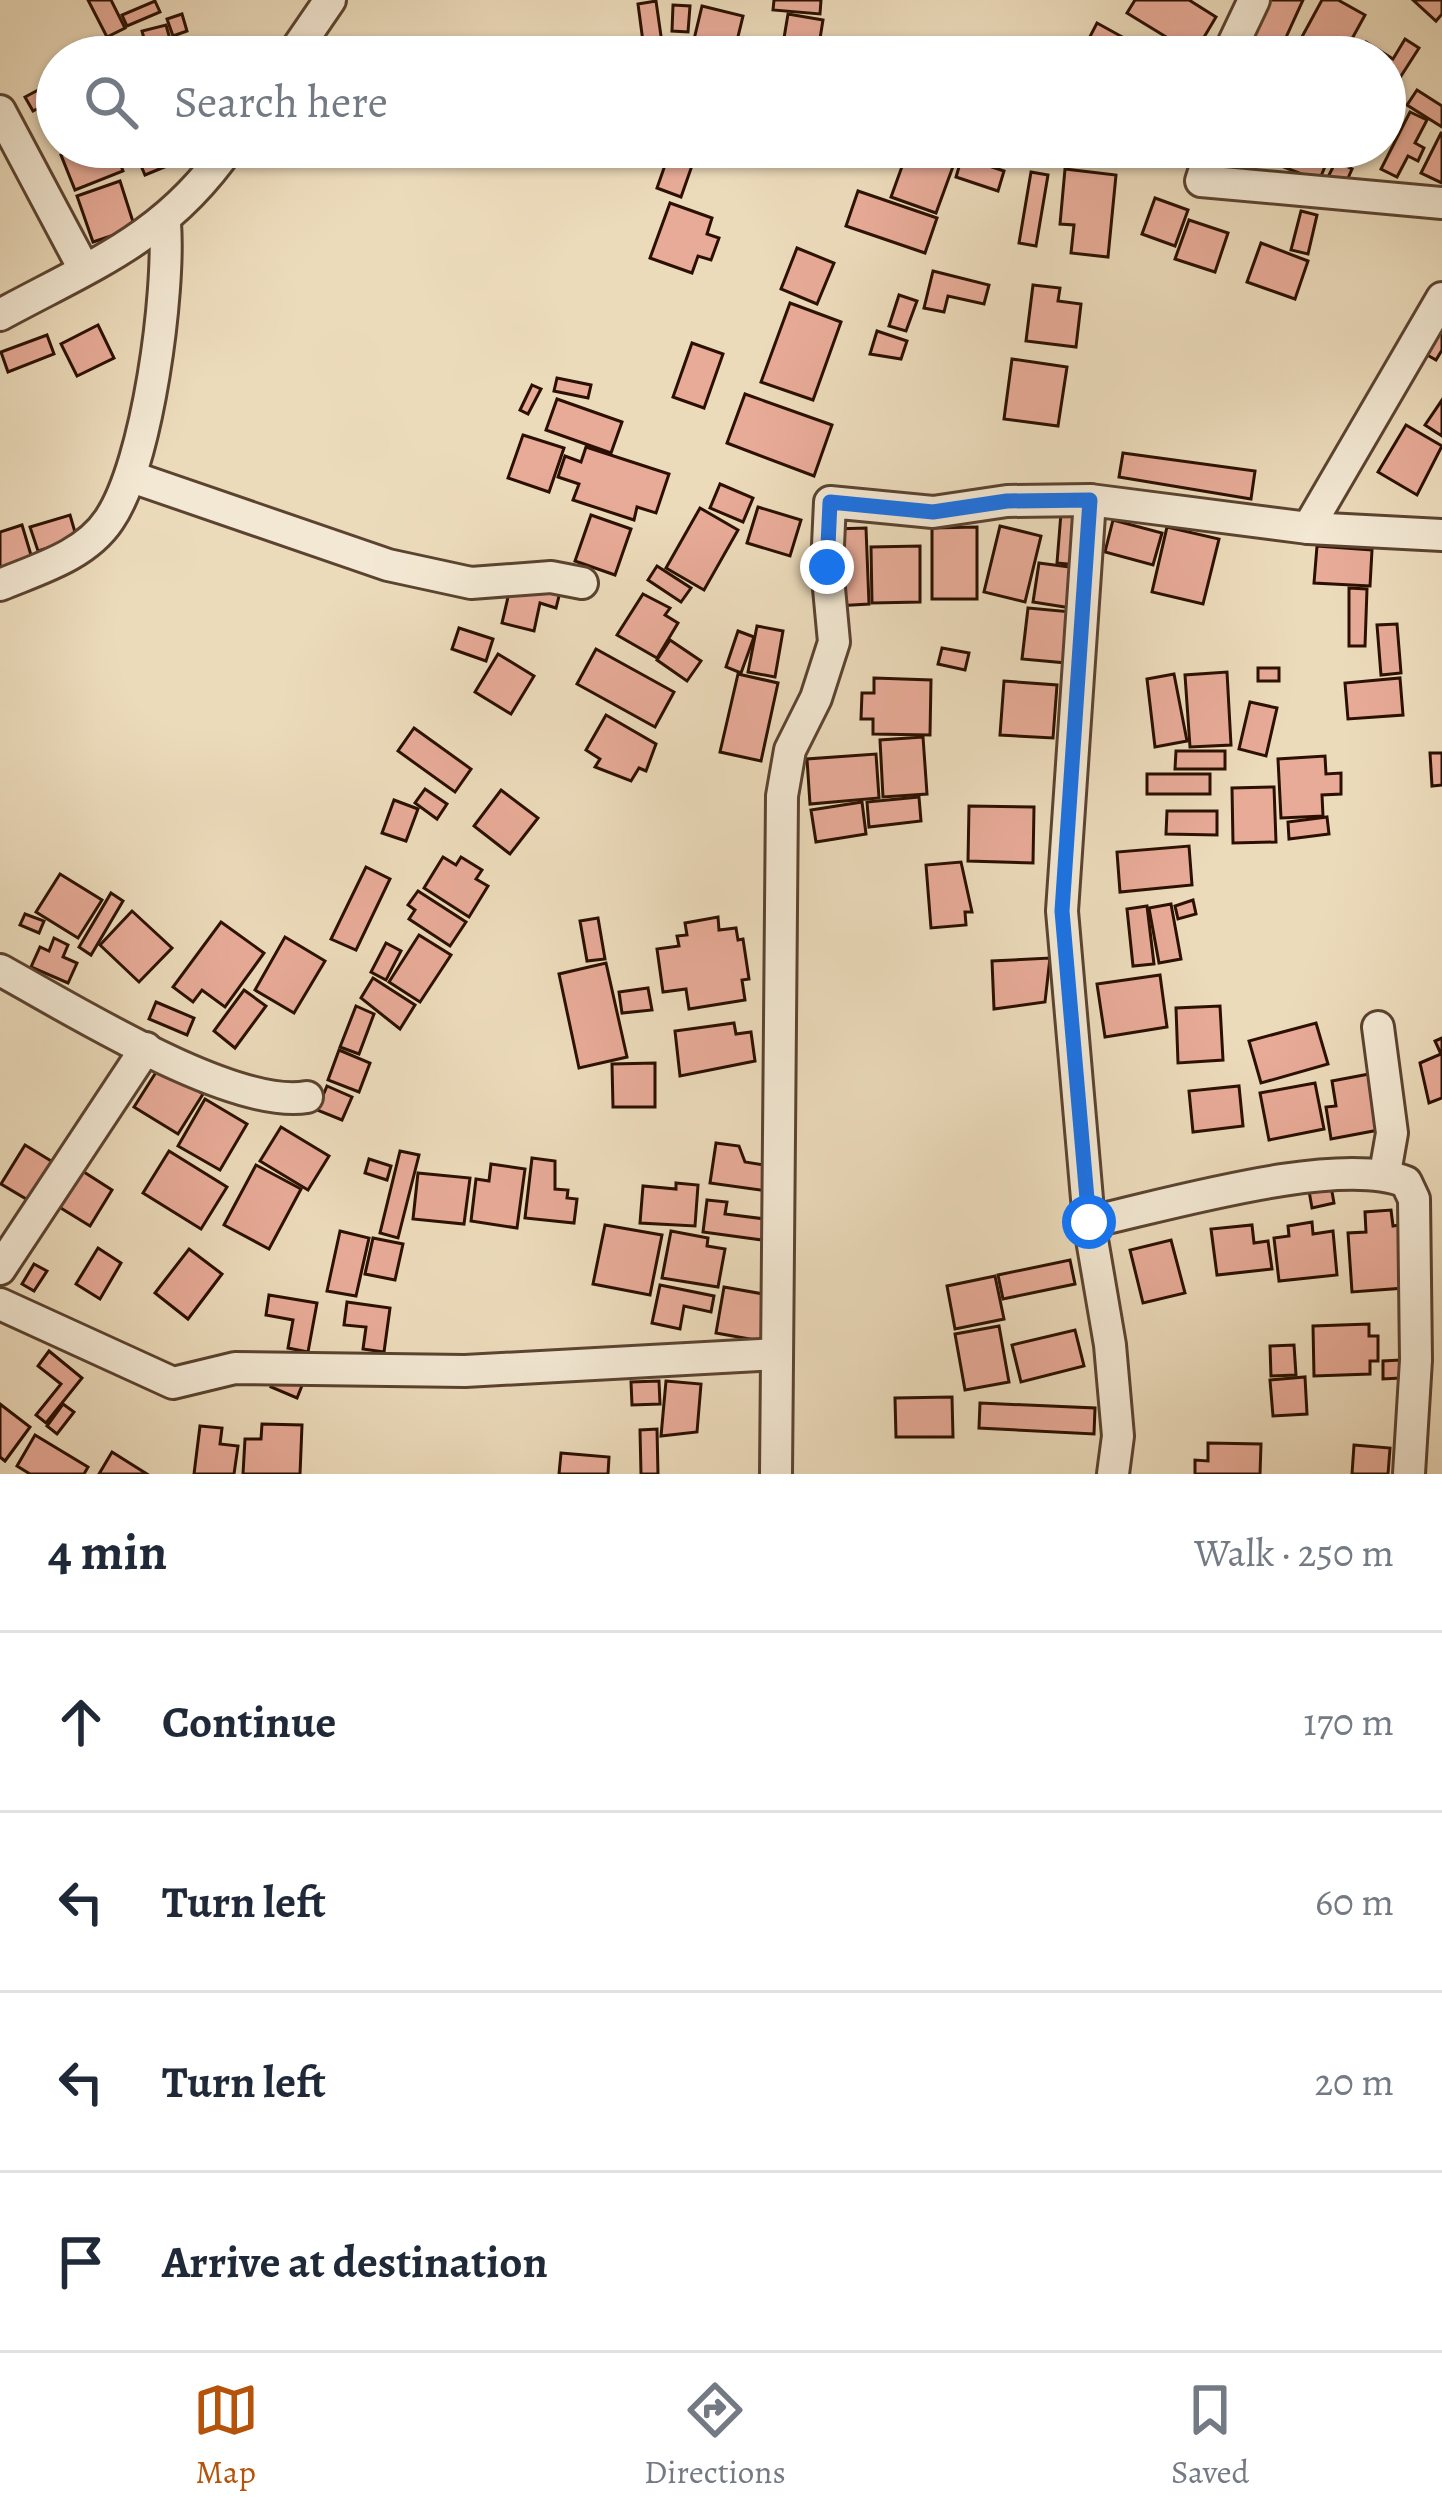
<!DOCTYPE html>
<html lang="en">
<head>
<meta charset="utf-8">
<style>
	:root { --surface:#fff; --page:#f2f2f3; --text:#1f2937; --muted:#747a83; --line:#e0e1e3; --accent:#b45309 }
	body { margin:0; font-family:Alegreya,serif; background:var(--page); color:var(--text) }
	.stop { position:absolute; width:36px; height:36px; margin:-27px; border:9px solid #1a73e8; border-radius:50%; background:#fff }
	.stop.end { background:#1a73e8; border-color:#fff; box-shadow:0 3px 12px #0008 }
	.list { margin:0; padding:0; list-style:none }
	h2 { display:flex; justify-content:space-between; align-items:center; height:156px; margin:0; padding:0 48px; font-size:51px }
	h2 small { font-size:39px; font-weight:400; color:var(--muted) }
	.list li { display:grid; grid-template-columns:78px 1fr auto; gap:36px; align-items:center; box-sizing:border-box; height:180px; padding:0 48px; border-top:3px solid var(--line) }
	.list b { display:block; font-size:45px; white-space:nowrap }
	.list em { font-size:39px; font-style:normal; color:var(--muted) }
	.icon { flex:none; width:66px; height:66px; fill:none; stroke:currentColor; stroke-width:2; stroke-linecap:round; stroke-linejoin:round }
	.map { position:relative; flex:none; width:1442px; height:1474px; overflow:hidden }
	.search { position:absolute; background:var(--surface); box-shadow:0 3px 9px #0004; left:36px; right:36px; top:36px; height:132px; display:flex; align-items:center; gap:30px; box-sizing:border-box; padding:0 42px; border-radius:66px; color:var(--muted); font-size:45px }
	.sheet { height:876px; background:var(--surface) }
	nav { display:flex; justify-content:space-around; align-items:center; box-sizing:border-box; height:168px; border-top:3px solid var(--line); background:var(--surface); font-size:33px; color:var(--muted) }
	nav a { display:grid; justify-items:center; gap:6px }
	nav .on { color:var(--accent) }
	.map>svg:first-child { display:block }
	.building { fill:#e8ab98; stroke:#2b1001; stroke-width:3 }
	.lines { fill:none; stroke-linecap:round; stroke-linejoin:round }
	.minor-casing { stroke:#5b4330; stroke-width:36 }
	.minor { stroke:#f3e8d3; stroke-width:30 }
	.route { stroke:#1a73e8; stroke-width:15 }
</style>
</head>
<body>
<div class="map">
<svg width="1442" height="1474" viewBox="0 0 1442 1474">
	<rect width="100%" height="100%" fill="#ecdbbb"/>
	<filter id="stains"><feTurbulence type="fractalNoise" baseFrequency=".00167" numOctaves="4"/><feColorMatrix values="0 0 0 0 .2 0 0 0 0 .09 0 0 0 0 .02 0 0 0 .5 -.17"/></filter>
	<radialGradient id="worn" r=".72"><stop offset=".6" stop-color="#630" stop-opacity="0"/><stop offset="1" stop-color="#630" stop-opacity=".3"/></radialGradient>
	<g class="building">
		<polygon points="88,0 111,0 125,28 107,37"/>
		<polygon points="774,0 821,0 820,14 773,10"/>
		<polygon points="1135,0 1189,0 1216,17 1194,54 1127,13"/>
		<polygon points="1266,0 1303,0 1277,57 1250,57 1242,54"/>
		<polygon points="1322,0 1338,0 1365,15 1342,57 1291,57"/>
		<polygon points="1413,0 1442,0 1442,14 1436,21"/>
		<polygon points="155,1 160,12 127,26 122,15"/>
		<polygon points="656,1 664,57 645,57 638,4"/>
		<polygon points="673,5 690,6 688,32 672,31"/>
		<polygon points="702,6 743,16 733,57 691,52"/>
		<polygon points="182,14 187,31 173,36 167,19"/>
		<polygon points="788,14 823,20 817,57 781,56"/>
		<polygon points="1097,23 1126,39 1116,57 1082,52"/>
		<polygon points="166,25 175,57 149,57 142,31"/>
		<polygon points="1405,39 1419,48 1394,87 1385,82 1385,57 1356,57 1366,42 1393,59"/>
		<polygon points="134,42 137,57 78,57 78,54"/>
		<polygon points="42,88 50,102 33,111 25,97"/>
		<polygon points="1417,90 1442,106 1442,127 1407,105"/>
		<polygon points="1410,112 1427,120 1415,143 1424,148 1418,161 1408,156 1397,177 1381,169"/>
		<polygon points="1441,133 1442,133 1442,183 1421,173"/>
		<polygon points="82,147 114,147 123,171 75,190 61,155"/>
		<polygon points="133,147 185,147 189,157 145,175"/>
		<polygon points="909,147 955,161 936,213 891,197"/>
		<polygon points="1283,147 1333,147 1319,181 1276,164"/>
		<polygon points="671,148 695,157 681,197 657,188"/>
		<polygon points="962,157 1004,171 998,191 956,177"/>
		<polygon points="1336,161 1352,169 1345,185 1328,177"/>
		<polygon points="1065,169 1116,175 1108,257 1071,253 1074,225 1060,224"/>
		<polygon points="1031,172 1048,175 1036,246 1019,243"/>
		<polygon points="120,181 135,228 93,242 77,196"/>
		<polygon points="858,191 937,218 925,253 846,226"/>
		<polygon points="1155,198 1188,210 1175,246 1142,234"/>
		<polygon points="670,203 712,218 707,234 719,238 711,260 698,256 692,273 650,258"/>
		<polygon points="1301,211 1317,215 1308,254 1291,250"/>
		<polygon points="1189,220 1228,233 1215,272 1175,259"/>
		<polygon points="1261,243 1308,261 1295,299 1247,282"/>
		<polygon points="797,248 834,263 817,304 781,289"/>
		<polygon points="933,271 989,285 984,304 948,296 944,312 924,308"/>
		<polygon points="1033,285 1060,288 1058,301 1081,304 1076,347 1026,341"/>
		<polygon points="899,295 917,301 906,331 889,326"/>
		<polygon points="790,303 841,322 813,400 761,382"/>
		<polygon points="1442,317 1442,350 1436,360 1422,352"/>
		<polygon points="98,325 114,358 77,376 61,344"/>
		<polygon points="877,331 907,341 901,359 870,354"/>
		<polygon points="47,335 54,354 8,372 1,352"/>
		<polygon points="692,343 723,354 704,408 673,397"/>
		<polygon points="1012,359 1067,367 1058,426 1004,419"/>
		<polygon points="557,378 591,385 588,398 554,391"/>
		<polygon points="532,385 541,389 528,414 520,410"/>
		<polygon points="745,394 832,425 814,476 727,443"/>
		<polygon points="557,399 622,422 611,453 546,430"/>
		<polygon points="1442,400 1442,436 1425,425"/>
		<polygon points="1406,425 1442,446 1417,495 1378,472"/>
		<polygon points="523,435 564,448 549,492 508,478"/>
		<polygon points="586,447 669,474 656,513 637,507 634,520 573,500 579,484 558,477 565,456 581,462"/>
		<polygon points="1123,453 1255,471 1251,499 1119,477"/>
		<polygon points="720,484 753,498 743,522 710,508"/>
		<polygon points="758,507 801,520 790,556 747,543"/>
		<polygon points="700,508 738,530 704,590 666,568"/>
		<polygon points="1061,513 1082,514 1078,565 1057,563"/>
		<polygon points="70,515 77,539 38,551 30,527"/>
		<polygon points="591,515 631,529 615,575 575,561"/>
		<polygon points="1113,520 1162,533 1153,565 1105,552"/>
		<polygon points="22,525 34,565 0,576 0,532"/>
		<polygon points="1000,526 1041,536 1025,602 984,592"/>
		<polygon points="977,527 977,599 932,599 932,528"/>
		<polygon points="1167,527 1219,539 1203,604 1152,592"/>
		<polygon points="866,528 869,604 836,606 833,529"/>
		<polygon points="920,546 920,602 872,603 871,547"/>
		<polygon points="1317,546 1372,550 1370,586 1314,583"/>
		<polygon points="1039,563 1077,568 1071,608 1033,602"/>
		<polygon points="657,566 691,588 681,602 648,580"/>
		<polygon points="512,580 560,592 556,608 540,603 534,631 502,623"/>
		<polygon points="1349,588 1367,589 1365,646 1349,646"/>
		<polygon points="643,594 670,608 665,615 678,623 657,658 617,635"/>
		<polygon points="1028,608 1072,612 1067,663 1022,659"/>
		<polygon points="1397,624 1401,673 1381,675 1377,625"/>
		<polygon points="757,626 783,631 775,677 748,672"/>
		<polygon points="459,628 493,639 486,661 452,649"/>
		<polygon points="738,631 754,637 741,673 726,667"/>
		<polygon points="670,640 701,661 687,681 657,660"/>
		<polygon points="942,648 969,653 965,670 938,664"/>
		<polygon points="596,649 674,692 655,727 577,684"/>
		<polygon points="498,654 534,676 511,714 475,692"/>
		<rect x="1258" y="668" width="21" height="13"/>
		<polygon points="1227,672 1231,745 1190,747 1185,675"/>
		<polygon points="738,674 778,683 761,761 720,752"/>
		<polygon points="1174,674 1187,741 1155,747 1147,679"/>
		<polygon points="874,678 931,680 930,735 873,734 873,719 861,719 862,693 874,693"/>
		<polygon points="1400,678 1403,715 1348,719 1345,683"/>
		<polygon points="1004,681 1057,685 1053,738 1000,735"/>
		<polygon points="1250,702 1277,708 1266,756 1239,749"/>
		<polygon points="606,715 656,744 646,771 639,768 631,781 595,767 600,759 586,750"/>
		<polygon points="414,728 471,769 455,792 398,751"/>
		<polygon points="923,737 927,794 883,797 880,740"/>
		<polygon points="1176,751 1225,751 1225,769 1175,769"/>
		<polygon points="1430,753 1442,753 1442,785 1432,786"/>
		<polygon points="876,754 879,798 810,804 807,759"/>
		<polygon points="1325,756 1326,774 1341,773 1341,794 1322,795 1323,816 1281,818 1278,759"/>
		<rect x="1147" y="774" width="63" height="20"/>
		<polygon points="1274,787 1276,842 1233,843 1232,788"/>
		<polygon points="425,789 447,804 437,819 415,803"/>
		<polygon points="501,790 538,818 510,854 474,826"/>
		<polygon points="919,797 921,821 869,827 867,802"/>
		<polygon points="394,800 418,809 406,841 382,833"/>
		<polygon points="862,802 866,834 816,842 811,810"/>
		<polygon points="969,806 1034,807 1033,863 968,861"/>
		<polygon points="1167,811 1217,811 1217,835 1166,834"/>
		<polygon points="1327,817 1329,834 1289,839 1288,822"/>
		<polygon points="1189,846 1192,885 1120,892 1117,852"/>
		<polygon points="443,857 456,865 461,857 482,870 476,879 488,886 469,917 424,888"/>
		<polygon points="961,862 972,912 965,912 966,925 931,928 926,865"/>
		<polygon points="366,867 390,879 356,950 331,939"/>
		<polygon points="60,874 102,900 78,938 36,912"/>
		<polygon points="418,891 466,922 450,946 409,919 415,910 408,905"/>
		<polygon points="111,893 123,901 91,955 79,947"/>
		<polygon points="1193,900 1196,914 1178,919 1175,906"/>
		<polygon points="1171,904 1181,959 1159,963 1149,908"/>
		<polygon points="1147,906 1154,964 1133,966 1127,909"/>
		<polygon points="132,911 172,948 139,982 100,945"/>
		<polygon points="25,914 44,921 39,933 20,925"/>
		<polygon points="718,917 719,930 736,928 738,940 743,939 749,979 742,980 745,1000 689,1009 686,989 663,992 657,949 679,946 677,936 687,935 685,923"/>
		<polygon points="598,918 605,959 587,961 580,921"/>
		<polygon points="221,922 264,953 225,1007 202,990 193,1002 173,987"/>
		<polygon points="419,935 451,955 420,1002 389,982"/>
		<polygon points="285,937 325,961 294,1013 255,990"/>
		<polygon points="54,938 68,945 63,957 77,963 68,983 31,967 40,947 49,951"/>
		<polygon points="386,943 401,951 386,980 371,972"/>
		<polygon points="1050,958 1045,1002 994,1009 992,961"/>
		<polygon points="606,963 627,1057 579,1068 559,974"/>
		<polygon points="1160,975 1167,1027 1105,1037 1097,984"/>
		<polygon points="373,978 415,1005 400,1029 361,998"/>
		<polygon points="648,988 652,1010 622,1013 619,992"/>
		<polygon points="244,990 266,1006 235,1048 214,1031"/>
		<polygon points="156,1002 194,1018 187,1035 149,1019"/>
		<polygon points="356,1006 374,1014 359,1054 340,1047"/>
		<polygon points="1220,1006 1223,1060 1178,1063 1176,1008"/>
		<polygon points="734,1023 736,1034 751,1032 755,1061 680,1076 675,1031"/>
		<polygon points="1316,1023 1328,1064 1261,1083 1249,1041"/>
		<polygon points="1442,1038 1442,1098 1429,1103 1420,1063 1441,1054 1435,1041"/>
		<polygon points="339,1050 370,1063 359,1092 328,1080"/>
		<polygon points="655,1063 655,1107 613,1107 612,1064"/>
		<polygon points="160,1066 203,1094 178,1134 134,1107"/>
		<polygon points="1369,1074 1384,1129 1331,1139 1326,1107 1336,1106 1332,1081"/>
		<polygon points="1315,1083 1324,1129 1269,1140 1260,1093"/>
		<polygon points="327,1086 352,1097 342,1120 317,1110"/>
		<polygon points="1239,1086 1243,1126 1193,1132 1189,1091"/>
		<polygon points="205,1099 247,1124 220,1170 178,1146"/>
		<polygon points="281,1127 329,1156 308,1190 260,1161"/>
		<polygon points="716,1143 739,1146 745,1162 770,1166 767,1191 710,1183"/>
		<polygon points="25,1145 61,1167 38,1206 1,1184"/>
		<polygon points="169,1151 227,1187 201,1229 143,1193"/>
		<polygon points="400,1151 419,1155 398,1238 380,1233"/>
		<polygon points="532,1158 555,1161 555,1189 568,1190 567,1198 577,1199 574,1223 525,1218"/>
		<polygon points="369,1159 391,1166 387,1180 365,1173"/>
		<polygon points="491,1164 525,1169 517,1228 471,1221 476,1179 489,1181"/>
		<polygon points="73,1165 112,1190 90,1226 51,1202"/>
		<polygon points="256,1165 301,1189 269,1249 224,1225"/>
		<polygon points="418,1173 470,1178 464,1224 413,1219"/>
		<polygon points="676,1183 698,1185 695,1226 640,1223 643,1186 676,1189"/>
		<polygon points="1331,1186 1334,1203 1312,1208 1309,1191"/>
		<polygon points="707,1200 727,1202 725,1214 765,1219 762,1240 703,1232"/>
		<polygon points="1391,1210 1393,1226 1399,1225 1404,1288 1352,1292 1348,1233 1366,1232 1365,1212"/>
		<polygon points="1312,1222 1313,1234 1333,1231 1337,1275 1279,1281 1274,1238 1289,1236 1288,1226"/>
		<polygon points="605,1225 662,1235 650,1295 593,1284"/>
		<polygon points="1252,1225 1254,1243 1268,1241 1272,1269 1217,1275 1211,1229"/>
		<polygon points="340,1231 369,1238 356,1296 327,1291"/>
		<polygon points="671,1231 708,1238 707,1246 725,1249 718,1287 662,1278"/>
		<polygon points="373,1238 403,1244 395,1280 365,1274"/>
		<polygon points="1171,1240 1185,1293 1143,1303 1130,1250"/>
		<polygon points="98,1248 121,1263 100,1299 76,1284"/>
		<polygon points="189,1249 222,1274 188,1319 155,1293"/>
		<polygon points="1070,1260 1075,1284 1003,1299 998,1275"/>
		<polygon points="34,1264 47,1271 34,1291 22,1284"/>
		<polygon points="995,1276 1004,1319 955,1329 947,1286"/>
		<polygon points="660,1285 714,1296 711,1312 684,1306 680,1329 652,1323"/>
		<polygon points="724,1287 769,1295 761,1341 716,1333"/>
		<polygon points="269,1295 317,1303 308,1352 288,1348 293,1320 266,1315"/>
		<polygon points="347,1302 390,1308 384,1352 363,1349 366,1327 344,1325"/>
		<polygon points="1369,1324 1369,1336 1378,1336 1378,1361 1370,1361 1370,1374 1314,1376 1313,1326"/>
		<polygon points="999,1326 1009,1382 965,1390 955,1334"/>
		<polygon points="1075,1330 1084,1366 1021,1382 1012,1345"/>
		<polygon points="1294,1345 1296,1375 1271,1376 1270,1346"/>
		<polygon points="49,1351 82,1378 46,1423 36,1415 61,1384 38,1366"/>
		<polygon points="1400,1360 1400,1378 1383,1379 1383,1361"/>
		<polygon points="277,1373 303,1383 297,1398 271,1387"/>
		<polygon points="1305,1377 1307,1414 1273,1416 1270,1380"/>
		<polygon points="659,1381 660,1404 632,1405 631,1382"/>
		<polygon points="666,1381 701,1384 697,1432 661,1436"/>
		<polygon points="952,1397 953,1437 896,1437 895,1398"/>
		<polygon points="980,1403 1095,1408 1094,1434 979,1428"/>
		<polygon points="0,1404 30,1427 5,1461 0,1457"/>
		<polygon points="63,1404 74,1412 57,1434 47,1426"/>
		<polygon points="262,1424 302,1425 300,1474 243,1474 245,1439 261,1439"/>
		<polygon points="200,1426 222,1428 220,1444 238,1446 234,1474 194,1474"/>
		<polygon points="657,1429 658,1474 641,1474 640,1430"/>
		<polygon points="35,1435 88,1467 84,1474 30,1474 17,1466"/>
		<polygon points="1208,1443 1261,1444 1260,1474 1195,1474 1195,1460 1208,1461"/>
		<polygon points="1354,1445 1390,1448 1388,1474 1352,1474"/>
		<polygon points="112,1452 147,1474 99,1474"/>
		<polygon points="561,1453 609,1457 608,1474 559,1474"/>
	</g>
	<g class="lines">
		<defs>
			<g id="minor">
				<polyline points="291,57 330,0"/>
				<polyline points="1227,57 1254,0"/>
				<polyline points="0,111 84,269"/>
				<polyline points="1212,147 1201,181 1442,203"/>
				<path d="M0,315C94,264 166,238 229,147"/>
				<polyline points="132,477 388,565 471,583 551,577 582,583"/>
				<polyline points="1090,500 1062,911 1089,1222 1110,1345 1118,1436 1113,1474"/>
				<polyline points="1308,528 1442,298"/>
				<path d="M0,585C38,569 85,556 109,520C148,463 170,292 165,223"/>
				<path d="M0,970C70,1008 232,1110 307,1097"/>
				<polyline points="1378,1027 1392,1133 1385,1173"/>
				<path d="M1089,1222C1164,1206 1338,1154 1406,1182L1414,1199L1416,1360L1409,1474"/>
				<polyline points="0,1269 146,1048"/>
				<polyline points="0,1304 173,1383 235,1368 465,1371 777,1354"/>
				<polyline points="776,1474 782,796 790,750 816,698 834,642 827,567 830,502 933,512 1007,501 1090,500 1308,528 1442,535"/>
			</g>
		</defs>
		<use href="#minor" class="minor-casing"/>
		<use href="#minor" class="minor"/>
	</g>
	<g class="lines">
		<polyline class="route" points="827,567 830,502 933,512 1007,501 1090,500 1062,911 1089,1222"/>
	</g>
	<rect width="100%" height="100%" filter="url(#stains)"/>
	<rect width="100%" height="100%" fill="url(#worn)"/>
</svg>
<div class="stop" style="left:1089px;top:1222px"></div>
<div class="stop end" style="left:827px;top:567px"></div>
<div class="search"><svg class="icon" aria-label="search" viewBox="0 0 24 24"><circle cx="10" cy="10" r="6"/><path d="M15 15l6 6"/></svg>Search here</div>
</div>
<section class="sheet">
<h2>4 min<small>Walk · 250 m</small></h2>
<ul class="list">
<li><svg class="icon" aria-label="ahead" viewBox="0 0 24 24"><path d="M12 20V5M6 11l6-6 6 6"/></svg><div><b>Continue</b></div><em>170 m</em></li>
<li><svg class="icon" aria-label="left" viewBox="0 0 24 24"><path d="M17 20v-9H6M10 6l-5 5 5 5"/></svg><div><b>Turn left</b></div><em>60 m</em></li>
<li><svg class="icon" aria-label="left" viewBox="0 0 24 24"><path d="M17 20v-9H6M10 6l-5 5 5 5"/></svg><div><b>Turn left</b></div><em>20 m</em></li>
<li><svg class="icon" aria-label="arrive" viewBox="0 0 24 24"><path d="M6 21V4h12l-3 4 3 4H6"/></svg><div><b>Arrive at destination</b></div></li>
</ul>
</section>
<nav>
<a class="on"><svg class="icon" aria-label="map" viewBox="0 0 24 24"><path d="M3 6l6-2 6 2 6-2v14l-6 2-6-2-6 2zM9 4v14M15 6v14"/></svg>Map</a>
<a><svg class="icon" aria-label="directions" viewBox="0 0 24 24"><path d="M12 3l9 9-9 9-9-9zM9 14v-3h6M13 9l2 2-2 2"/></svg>Directions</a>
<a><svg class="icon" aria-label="saved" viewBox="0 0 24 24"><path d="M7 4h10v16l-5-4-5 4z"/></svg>Saved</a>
</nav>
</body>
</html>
